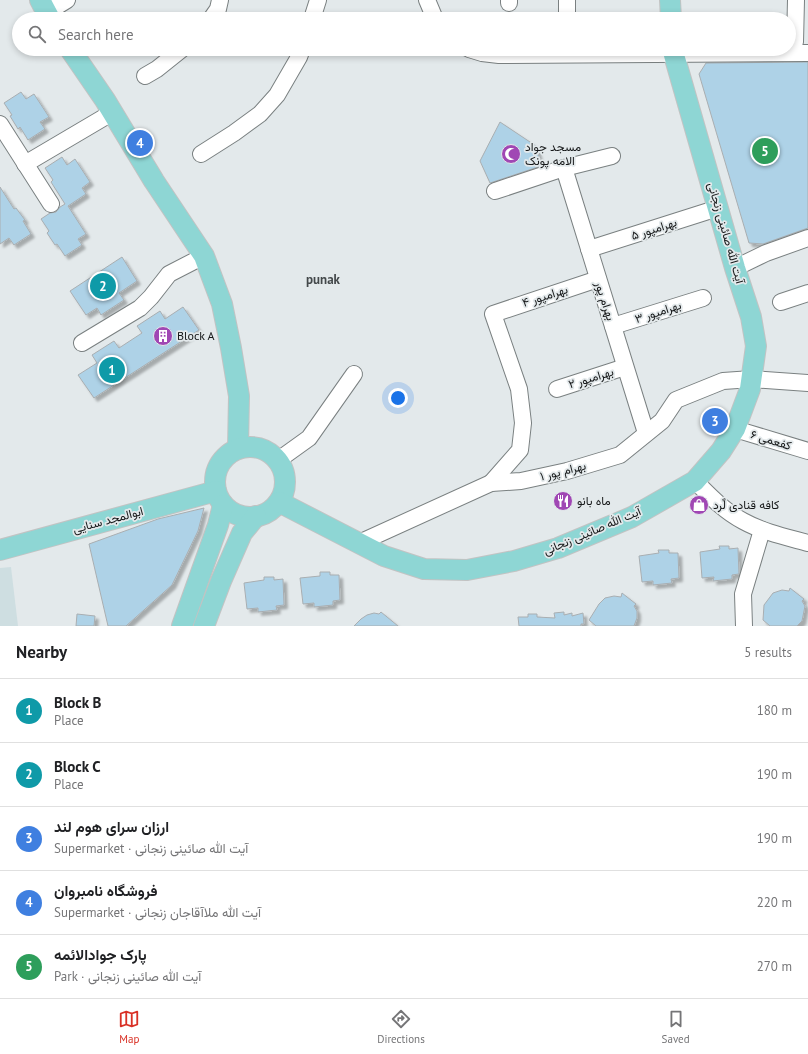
<!DOCTYPE html>
<html lang="en">
<head>
<meta charset="utf-8">
<style>
	:root { --surface:#fff; --page:#f2f2f2; --text:#202124; --muted:#757577; --line:#e0e0e0; --accent:#d93025 }
	body { margin:0; font-family:"PT Sans",Vazirmatn,sans-serif; background:var(--page); color:var(--text) }
	.you { position:absolute; left:398px; top:398px; width:14px; height:14px; margin:-10px; border:3px solid #fff; border-radius:50%; background:#1a73e8; box-shadow:0 0 0 6px #1a73e833 }
	.badge { display:grid; place-items:center; width:26px; height:26px; border-radius:50%; background:var(--accent); color:#fff; font-size:13px; font-weight:700 }
	.pin { position:absolute; translate:-50% -50%; border:2px solid #fff; box-shadow:0 1px 4px #0006 }
	.list { margin:0; padding:0; list-style:none }
	h2 { display:flex; justify-content:space-between; align-items:center; height:52px; margin:0; padding:0 16px; font-size:17px }
	h2 small { font-size:13px; font-weight:400; color:var(--muted) }
	.list li { display:grid; grid-template-columns:26px 1fr auto; gap:12px; align-items:center; box-sizing:border-box; height:64px; padding:0 16px; border-top:1px solid var(--line) }
	.list b { display:block; font-size:15px; white-space:nowrap }
	.list p { margin:0; font-size:13px; white-space:nowrap; color:var(--muted) }
	.list em { font-size:13px; font-style:normal; color:var(--muted) }
	.icon { flex:none; width:22px; height:22px; fill:none; stroke:currentColor; stroke-width:2; stroke-linecap:round; stroke-linejoin:round }
	.map { position:relative; flex:none; width:808px; height:626px; overflow:hidden }
	.search { position:absolute; background:var(--surface); box-shadow:0 2px 6px #0003; left:12px; right:12px; top:12px; height:44px; display:flex; align-items:center; gap:10px; box-sizing:border-box; padding:0 14px; border-radius:22px; color:var(--muted); font-size:15px }
	.sheet { height:372px; background:var(--surface) }
	nav { display:flex; justify-content:space-around; align-items:center; box-sizing:border-box; height:56px; border-top:1px solid var(--line); background:var(--surface); font-size:11px; color:var(--muted) }
	nav a { display:grid; justify-items:center; gap:2px }
	nav .on { color:var(--accent) }
	.map>svg:first-child { display:block }
	.built { fill:#cedee1 }
	.building { fill:#aed2e7; stroke:#a9aeb1; filter:url(#shadow) }
	.lines { fill:none; stroke-linecap:round; stroke-linejoin:round }
	.minor-casing { stroke:#7a8081; stroke-width:18 }
	.major-casing { stroke:#c2c3c3; stroke-width:22 }
	.minor { stroke:#fff; stroke-width:16 }
	.major { stroke:#8ed6d4; stroke-width:20 }
	.labels { text-anchor:middle; stroke-width:3.5; stroke-linejoin:round; paint-order:stroke }
	.poi-label { font-size:12px; fill:#161819; stroke:#e3e9eb; text-anchor:start }
	.street-label { font-size:12px; fill:#161819; stroke:#e3e9eb }
	.neighbourhood-label { font-size:13px; font-weight:bold; fill:#43484a; stroke:#e3e9eb }
</style>
</head>
<body>
<div class="map">
<svg width="808" height="626" viewBox="0 0 808 626">
	<defs>
		<filter id="shadow"><feDropShadow dx="3.5" dy="3.5" stdDeviation="1" flood-color="#0004"/></filter>
	</defs>
	<rect width="100%" height="100%" fill="#e3e9eb"/>
	<polygon class="built" points="11,567 18,626 0,626 0,568"/>
	<g class="building">
		<polygon points="808,62 808,228 763,244 749,243 699,74 706,63"/>
		<polygon points="21,92 26,99 34,94 49,117 40,122 45,129 28,140 20,127 18,129 10,116 12,115 4,103"/>
		<polygon points="500,122 536,146 541,166 490,183 480,161"/>
		<polygon points="62,157 67,165 75,159 90,182 82,188 86,194 68,206 86,234 78,239 82,245 65,256 57,244 55,245 47,233 49,231 41,219 50,213 56,212 60,207 65,204 51,182 53,180 45,168"/>
		<polygon points="0,187 14,209 16,208 25,220 23,221 31,234 14,245 9,238 0,244"/>
		<polygon points="122,257 137,281 119,293 124,300 101,315 97,308 86,315 70,291"/>
		<polygon points="183,307 199,330 94,398 78,375 97,363 92,355 114,341 119,348 142,333 137,326 160,311 165,319"/>
		<polygon points="204,508 198,531 172,585 126,626 108,626 89,544 158,519"/>
		<polygon points="719,546 729,546 729,549 738,548 739,574 732,575 732,579 713,581 714,577 702,578 700,552 720,549"/>
		<polygon points="658,550 669,550 669,553 678,553 679,578 671,579 672,583 653,585 653,581 642,582 639,556 659,553"/>
		<polygon points="320,572 330,572 330,575 339,575 340,600 333,601 333,605 314,607 314,603 303,604 300,578 320,576"/>
		<polygon points="264,577 274,577 274,580 283,579 284,605 276,606 277,610 258,612 258,608 247,609 244,583 264,580"/>
		<polygon points="790,588 804,599 802,601 805,606 802,621 797,626 770,626 763,620 764,605 773,593 782,590 789,591"/>
		<polygon points="622,593 636,604 634,606 637,611 637,618 634,626 596,626 589,620 599,604 605,598 614,596 621,597"/>
		<polygon points="381,612 398,626 354,626 361,619 367,615 374,613 379,614"/>
		<polygon points="564,612 564,615 572,613 572,616 583,613 584,624 581,624 581,626 519,626 518,617 528,617 528,614 537,614 537,617 555,618 554,613"/>
		<polygon points="77,614 95,616 94,626 76,626"/>
	</g>
	<g class="lines">
		<defs>
			<g id="minor">
				<polyline points="427,0 435,19"/>
				<polyline points="509,0 509,3"/>
				<polyline points="46,13 67,0"/>
				<polyline points="211,19 218,9 220,0"/>
				<polyline points="312,19 318,0"/>
				<polyline points="567,19 567,0"/>
				<polyline points="795,42 796,0"/>
				<polyline points="469,49 482,53 499,55 808,53"/>
				<polyline points="145,76 157,69 182,49"/>
				<polyline points="0,124 51,204"/>
				<polyline points="201,154 234,133 260,114 277,95 299,57 302,49"/>
				<polyline points="25,164 103,118 111,110"/>
				<polyline points="564,168 646,433"/>
				<polyline points="495,191 564,168 612,156"/>
				<polyline points="589,249 718,208"/>
				<polyline points="735,268 766,253 808,238"/>
				<polyline points="781,302 808,293"/>
				<polyline points="613,326 703,298"/>
				<polyline points="82,343 140,308 151,297 169,274 204,256"/>
				<polyline points="557,389 625,367"/>
				<polyline points="735,429 808,451"/>
				<polyline points="277,461 309,438 354,374"/>
				<path d="M695,481C710,496 724,511 743,521C763,532 786,537 808,543"/>
				<polyline points="491,483 520,450 523,423 519,389 493,314 598,279"/>
				<polyline points="359,543 491,483 521,481 567,471 620,455 662,421 676,400 723,381 752,379 808,383"/>
				<polyline points="744,626 743,594 762,530"/>
			</g>
			<g id="major">
				<polyline points="40,0 50,19"/>
				<polyline points="670,0 671,19"/>
				<polyline points="70,49 105,100 154,181 204,256 222,304 231,348 239,396 238,449"/>
				<circle cx="250" cy="482" r="35"/>
				<polyline points="279,502 384,556 424,569 467,570 514,561 558,548 632,517 695,481 721,451 735,429 750,389 756,346 751,317 735,268 674,55 673,49"/>
				<polyline points="0,550 216,491"/>
				<polyline points="182,626 218,525 223,505"/>
				<polyline points="204,626 221,581 242,533 256,516"/>
			</g>
		</defs>
		<use href="#minor" class="minor-casing"/>
		<use href="#major" class="major-casing"/>
		<use href="#minor" class="minor"/>
		<use href="#major" class="major"/>
	</g>
	<defs>
		<symbol id="mosque-disc" viewBox="-11 -11 22 22"><circle r="9.5" fill="#a047b4" stroke="#e3e9eb"/><path d="M3.5-4.9A6 6 0 1 0 3.5 4.9A5 5 0 1 1 3.5-4.9Z" fill="#fff"/></symbol>
		<symbol id="building-disc" viewBox="-11 -11 22 22"><circle r="9.5" fill="#a047b4" stroke="#e3e9eb"/><path d="M-4-6H4V6H1V3H-1V6H-4ZM-2.5-4.3h1.7v1.8h-1.7ZM.8-4.3h1.7v1.8H.8ZM-2.5-1h1.7V.8h-1.7ZM.8-1h1.7V.8H.8Z" fill="#fff"/></symbol>
		<symbol id="restaurant-disc" viewBox="-11 -11 22 22"><circle r="9.5" fill="#a047b4" stroke="#e3e9eb"/><path d="M-5-6h1v4h1v-4h1v4h1v-4h1v5L-1.5 .5V6h-2V.5L-5-1ZM5-6V6H3V1.5H1.5Q1.5-4 5-6Z" fill="#fff"/></symbol>
		<symbol id="shop-disc" viewBox="-11 -11 22 22"><circle r="9.5" fill="#a047b4" stroke="#e3e9eb"/><path d="M-5-2.5h2.3a2.7 3.5 0 0 1 5.4 0H5L5.5 6h-11ZM-1.5-2.5h3a1.5 2.3 0 0 0-3 0Z" fill="#fff"/></symbol>
	</defs>
	<g fill-rule="evenodd">
		<use href="#mosque-disc" x="500" y="143" width="22" height="22"/>
		<use href="#building-disc" x="152" y="325" width="22" height="22"/>
		<use href="#restaurant-disc" x="552" y="490" width="22" height="22"/>
		<use href="#shop-disc" x="688" y="494" width="22" height="22"/>
	</g>
	<g class="labels">
		<g class="poi-label">
			<text x="525" y="151">مسجد جواد<tspan x="525" dy="14">الامه پونک</tspan></text>
			<text x="177" y="340">Block A</text>
			<text x="577" y="505">ماه بانو</text>
			<text x="713" y="509">کافه قنادی لٌرد</text>
		</g>
		<g class="street-label">
			<text transform="translate(654 229) rotate(-18)" y="4">بهرامپور ۵</text>
			<text transform="translate(726 233) rotate(74)" y="4">آیت الله صائینی زنجانی</text>
			<text transform="translate(545 296) rotate(-18)" y="4">بهرامپور ۴</text>
			<text transform="translate(605 301) rotate(72)" y="4">بهرام پور</text>
			<text transform="translate(658 312) rotate(-18)" y="4">بهرامپور ۳</text>
			<text transform="translate(591 378) rotate(-17)" y="4">بهرامپور ۲</text>
			<text transform="translate(771 440) rotate(17)" y="4">کفعمی ۶</text>
			<text transform="translate(563 471) rotate(-14)" y="4">بهرام پور ۱</text>
			<text transform="translate(108 520) rotate(-15)" y="4">ابوالمجد سنایی</text>
			<text transform="translate(592 531) rotate(-23)" y="4">آیت الله صائینی زنجانی</text>
		</g>
		<g class="neighbourhood-label">
			<text x="323" y="284">punak</text>
		</g>
	</g>
</svg>
<div class="you"></div>
<div class="pin badge" style="left:112px;top:370px;background:#0f9aa8">1</div>
<div class="pin badge" style="left:103px;top:286px;background:#0f9aa8">2</div>
<div class="pin badge" style="left:715px;top:421px;background:#3f7fe0">3</div>
<div class="pin badge" style="left:140px;top:143px;background:#3f7fe0">4</div>
<div class="pin badge" style="left:765px;top:151px;background:#2e9e5b">5</div>
<div class="search"><svg class="icon" aria-label="search" viewBox="0 0 24 24"><circle cx="10" cy="10" r="6"/><path d="M15 15l6 6"/></svg>Search here</div>
</div>
<section class="sheet">
<h2>Nearby<small>5 results</small></h2>
<ul class="list">
<li><span class="badge" style="background:#0f9aa8">1</span><div><b>Block B</b><p>Place</p></div><em>180 m</em></li>
<li><span class="badge" style="background:#0f9aa8">2</span><div><b>Block C</b><p>Place</p></div><em>190 m</em></li>
<li><span class="badge" style="background:#3f7fe0">3</span><div><b>ارزان سرای هوم لند</b><p>Supermarket · آیت الله صائینی زنجانی</p></div><em>190 m</em></li>
<li><span class="badge" style="background:#3f7fe0">4</span><div><b>فروشگاه نامبروان</b><p>Supermarket · آیت الله ملاآقاجان زنجانی</p></div><em>220 m</em></li>
<li><span class="badge" style="background:#2e9e5b">5</span><div><b>پارک جوادالائمه</b><p>Park · آیت الله صائینی زنجانی</p></div><em>270 m</em></li>
</ul>
</section>
<nav>
<a class="on"><svg class="icon" aria-label="map" viewBox="0 0 24 24"><path d="M3 6l6-2 6 2 6-2v14l-6 2-6-2-6 2zM9 4v14M15 6v14"/></svg>Map</a>
<a><svg class="icon" aria-label="directions" viewBox="0 0 24 24"><path d="M12 3l9 9-9 9-9-9zM9 14v-3h6M13 9l2 2-2 2"/></svg>Directions</a>
<a><svg class="icon" aria-label="saved" viewBox="0 0 24 24"><path d="M7 4h10v16l-5-4-5 4z"/></svg>Saved</a>
</nav>
</body>
</html>
